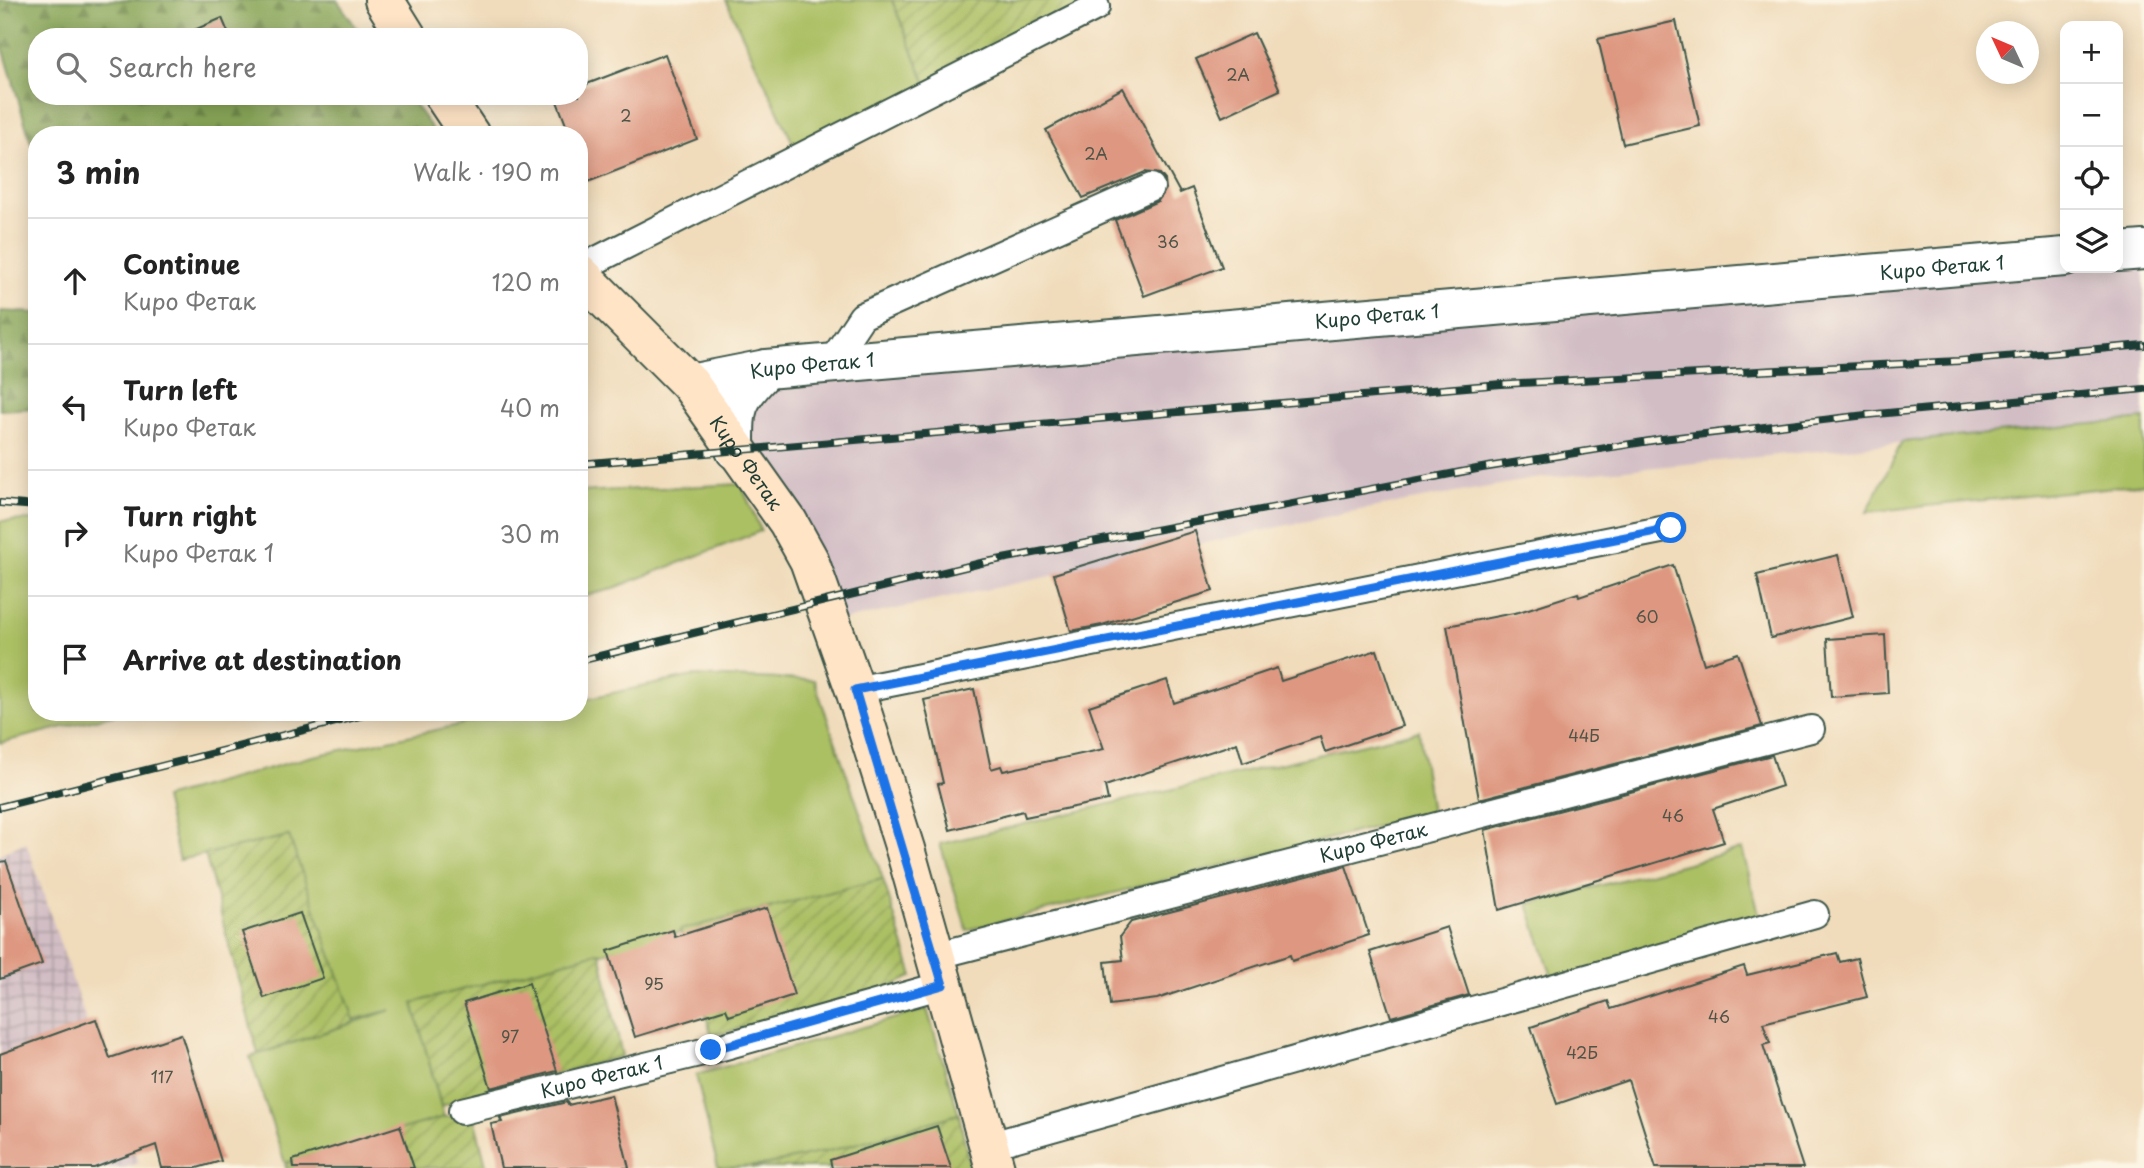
<!DOCTYPE html>
<html lang="en">
<head>
<meta charset="utf-8">
<style>
	:root { --surface:#fff; --page:#f2f2f2; --text:#222; --muted:#767676; --line:#e0e0e0 }
	body { margin:0; font-family:"Playpen Sans",sans-serif; background:var(--page); color:var(--text) }
	.controls { position:absolute; right:21px; top:21px; display:grid; overflow:hidden; border-radius:14px; box-shadow:0 4px 18px #0003 }
	.controls button { width:63px; height:63px; display:grid; place-items:center; padding:0; border:0; border-bottom:2px solid var(--line); background:var(--surface); color:var(--text); font:35px sans-serif }
	.compass { position:absolute; left:1976px; top:21px; width:63px; height:63px; border-radius:50%; background:var(--surface); box-shadow:0 4px 18px #0003; rotate:314deg }
	.stop { position:absolute; width:21px; height:21px; margin:-16px; border:5px solid #1a73e8; border-radius:50%; background:#fff }
	.stop.end { background:#1a73e8; border-color:#fff; box-shadow:0 2px 7px #0008 }
	.list { margin:0; padding:0; list-style:none }
	h2 { display:flex; justify-content:space-between; align-items:center; height:91px; margin:0; padding:0 28px; font-size:30px }
	h2 small { font-size:23px; font-weight:400; color:var(--muted) }
	.list li { display:grid; grid-template-columns:46px 1fr auto; gap:21px; align-items:center; box-sizing:border-box; height:126px; padding:0 28px; border-top:2px solid var(--line) }
	.list b { display:block; font-size:26px; white-space:nowrap }
	.list p { margin:0; font-size:23px; white-space:nowrap; color:var(--muted) }
	.list em { font-size:23px; font-style:normal; color:var(--muted) }
	.icon { flex:none; width:38px; height:38px; fill:none; stroke:currentColor; stroke-width:2; stroke-linecap:round; stroke-linejoin:round }
	.map { position:relative; flex:none; width:2144px; height:1168px; overflow:hidden }
	.search { position:absolute; background:var(--surface); box-shadow:0 4px 18px #0003; left:28px; top:28px; width:560px; height:77px; display:flex; align-items:center; gap:18px; box-sizing:border-box; padding:0 24px; border-radius:28px; color:var(--muted); font-size:26px }
	.panel { position:absolute; background:var(--surface); box-shadow:0 4px 18px #0003; left:28px; top:126px; width:560px; height:595px; border-radius:28px }
	.map>svg:first-child { display:block }
	.industrial { fill:url(#industrial-grid) }
	.railway { fill:#d2bdc5 }
	.grass { fill:#abbf63; stroke:#657e4c; stroke-width:2 }
	.forest { fill:url(#forest-firs); stroke:#547246; stroke-width:2 }
	.garden { fill:url(#garden-furrows); stroke:#657e4c; stroke-width:2 }
	.building { fill:#de9881 }
	.lines { fill:none; stroke-linecap:round; stroke-linejoin:round }
	.lane-casing { stroke:#3e5548; stroke-width:30 }
	.street-casing { stroke:#3e5548; stroke-width:42 }
	.secondary-casing { stroke:#3e5548; stroke-width:42 }
	.lane { stroke:#fff; stroke-width:26 }
	.street { stroke:#fff; stroke-width:38 }
	.secondary { stroke:#ffe4c6; stroke-width:38 }
	.rail-casing { stroke:#1f3d34; stroke-width:8 }
	.rail { stroke:#fcf5e5; stroke-width:5; stroke-dasharray:16; stroke-linecap:butt }
	.route { stroke:#1a73e8; stroke-width:9 }
	.labels { text-anchor:middle; stroke-width:5; stroke-linejoin:round; paint-order:stroke }
	.number-label { font-size:16px; fill:#4f5447 }
	.street-label { font-size:19px; fill:#1f3d34; stroke:#fcf5e5 }
</style>
</head>
<body>
<div class="map">
<svg width="2144" height="1168" viewBox="0 0 2144 1168">
	<defs>
		<pattern id="industrial-grid" width="8" height="8" patternUnits="userSpaceOnUse" patternTransform="scale(1.75)"><rect width="8" height="8" fill="#d2bdc5"/><path d="M0 4h8M4 0v8" fill="none" stroke="#aa9ba1"/></pattern>
		<pattern id="forest-firs" width="22" height="20" patternUnits="userSpaceOnUse" patternTransform="scale(1.75)"><rect width="22" height="20" fill="#88a659"/><path d="M5 1l3.5 6h-7zM16 11l3.5 6h-7z" fill="#6f884a"/></pattern>
		<pattern id="garden-furrows" width="10" height="10" patternUnits="userSpaceOnUse" patternTransform="scale(1.75)"><rect width="10" height="10" fill="#abbf63"/><path d="M-1 1l2-2M0 10L10 0M9 11l2-2" fill="none" stroke="#8b9c52"/></pattern>
	</defs>
	<rect width="100%" height="100%" fill="#fcf5e5"/>
	<filter id="ink" filterUnits="userSpaceOnUse"><feTurbulence type="fractalNoise" baseFrequency=".0143" numOctaves="2"/><feDisplacementMap in="SourceGraphic" scale="14" xChannelSelector="R" yChannelSelector="G"/><feConvolveMatrix kernelMatrix="1 2 1 2 8 2 1 2 1" color-interpolation-filters="sRGB"/></filter>
	<filter id="wash" filterUnits="userSpaceOnUse"><feTurbulence type="fractalNoise" baseFrequency=".00686" numOctaves="4" result="noise"/><feDisplacementMap in="SourceGraphic" scale="28" xChannelSelector="R" yChannelSelector="G"/><feGaussianBlur stdDeviation="1.57" result="paint"/><feColorMatrix in="noise" values="0 0 0 0 0 0 0 0 0 0 0 0 0 0 0 0 0 1.4 0 .05"/><feComposite in="paint" operator="in"/></filter>
	<g filter="url(#wash)">
		<rect width="100%" height="100%" fill="#f0dcbb"/>
		<polygon class="industrial" points="26,842 98,1056 139,1162 124,1168 0,1168 0,854"/>
		<polygon class="railway" points="2144,250 2144,419 1533,479 1349,512 831,623 735,416 766,369 2065,268 2118,268"/>
		<g class="grass">
			<polygon points="726,0 892,0 929,91 799,156"/>
			<polygon points="2144,419 2144,484 1867,512 1902,442"/>
			<polygon points="741,484 761,531 609,590 579,597 579,492"/>
			<polygon points="37,520 37,712 123,712 0,743 0,521"/>
			<polygon points="693,676 814,680 883,879 413,1003 444,1117 285,1163 250,1057 391,1010 352,1020 289,836 179,860 164,798 309,757 520,712 579,712 579,700"/>
			<polygon points="1419,731 1431,813 967,930 940,844"/>
			<polygon points="1742,849 1762,925 1554,983 1528,904"/>
			<path d="M927,1009L959,1114C881,1137 799,1168 718,1168L696,1075Z"/>
		</g>
		<g class="forest">
			<polygon points="0,0 337,0 363,37 37,37 37,96 408,96 437,135 37,135 37,147 31,143 0,37"/>
			<polygon points="0,311 37,313 37,408 0,410"/>
		</g>
		<g class="garden">
			<polygon points="892,0 1093,0 929,91"/>
			<polygon points="289,836 355,1022 258,1054 205,854"/>
			<polygon points="883,879 913,976 888,988 712,1036 680,930"/>
			<polygon points="600,952 622,1056 441,1106 413,1003"/>
			<polygon points="473,1114 487,1168 286,1168 285,1163 444,1117"/>
			<polygon points="959,1114 970,1168 752,1168 837,1149"/>
		</g>
		<g id="blocks">
			<g class="building">
				<polygon points="222,18 230,37 178,37"/>
				<polygon points="1676,21 1700,126 1623,144 1598,39"/>
				<polygon points="1254,33 1280,90 1222,117 1196,59"/>
				<polygon points="665,54 697,139 588,182 579,158 579,135 570,135 555,96 579,96 579,87"/>
				<polygon points="1123,88 1180,193 1192,188 1222,267 1144,296 1115,220 1158,201 1166,189 1165,180 1160,174 1145,172 1083,198 1046,130"/>
				<polygon points="1195,531 1213,591 1102,625 1071,631 1054,574"/>
				<polygon points="1838,555 1853,617 1771,638 1757,575"/>
				<polygon points="1673,565 1704,664 1738,653 1762,726 1479,799 1447,626 1519,612 1578,593 1579,597"/>
				<polygon points="1885,635 1888,693 1831,697 1827,639"/>
				<polygon points="1377,650 1402,726 1325,752 1320,737 1243,763 1237,743 1105,786 1108,800 1025,817 1023,811 950,830 938,784 943,783 924,700 974,689 991,769 1001,766 1003,771 1104,749 1089,706 1167,680 1174,703 1277,668 1281,681"/>
				<polygon points="1772,755 1782,786 1713,809 1724,842 1499,910 1485,830"/>
				<polygon points="6,861 42,964 0,979 0,862"/>
				<polygon points="1346,866 1369,935 1292,961 1290,955 1157,999 1110,1005 1105,962 1123,960 1120,936 1131,922"/>
				<polygon points="767,908 794,995 729,1016 726,1009 635,1037 608,951 673,930 675,937"/>
				<polygon points="300,913 323,978 264,998 242,932"/>
				<polygon points="1447,927 1469,995 1391,1017 1370,952"/>
				<polygon points="1837,953 1840,962 1857,958 1867,997 1763,1023 1770,1043 1763,1045 1803,1168 1656,1168 1628,1080 1557,1104 1531,1027 1608,1001 1611,1009 1744,966 1747,975"/>
				<polygon points="529,983 557,1071 491,1088 464,1003"/>
				<polygon points="96,1019 110,1058 181,1034 221,1161 197,1168 162,1168 156,1145 94,1168 0,1168 0,1054"/>
				<polygon points="611,1095 629,1168 501,1168 491,1124 502,1122 500,1118 567,1102 568,1105"/>
				<polygon points="400,1126 414,1168 294,1168 293,1160"/>
				<polygon points="937,1126 951,1168 832,1168 830,1160"/>
			</g>
		</g>
	</g>
	<g filter="url(#ink)">
		<use href="#blocks" fill-opacity="0" stroke="#3e5548" stroke-width="2"/>
		<g class="lines">
			<defs>
				<g id="lane">
					<polyline points="579,269 1096,7"/>
					<polyline points="830,364 862,316 1151,187"/>
					<polyline points="855,690 1671,528"/>
					<path id="s1" d="M935,956L1811,729"/>
					<path id="s2" d="M462,1111L711,1050L943,985"/>
					<polyline points="988,1146 1815,914"/>
				</g>
				<g id="street">
					<polyline points="2118,252 2144,250"/>
					<path id="s3" d="M690,384L766,369L2065,257"/>
					<path d="M735,450C735,406 734,402 766,369"/>
				</g>
				<g id="secondary">
					<polyline points="384,0 407,37"/>
					<polyline points="444,96 470,135"/>
					<path id="s4" d="M579,273L690,384L788,522L809,560L855,690L905,849L995,1168"/>
				</g>
			</defs>
			<use href="#lane" class="lane-casing"/>
			<use href="#street" class="street-casing"/>
			<use href="#secondary" class="secondary-casing"/>
			<use href="#lane" class="lane"/>
			<use href="#street" class="street"/>
			<use href="#secondary" class="secondary"/>
			<defs>
				<g id="rail">
					<polyline points="579,464 1501,384 1959,361 2144,345"/>
					<polyline points="0,503 37,506"/>
					<polyline points="579,661 981,563 1482,468 1662,439 1866,415 2144,389"/>
					<polyline points="0,807 375,712"/>
				</g>
			</defs>
			<use href="#rail" class="rail-casing"/>
			<use href="#rail" class="rail"/>
		</g>
	</g>
	<g class="lines" filter="url(#ink)">
		<polyline class="route" points="711,1050 943,985 855,690 1671,528"/>
	</g>
	<g class="labels">
		<g class="number-label">
			<text x="1238" y="81">2А</text>
			<text x="626" y="122">2</text>
			<text x="1096" y="160">2А</text>
			<text x="1168" y="248">36</text>
			<text x="1647" y="623">60</text>
			<text x="1584" y="742">44Б</text>
			<text x="1673" y="822">46</text>
			<text x="654" y="990">95</text>
			<text x="1719" y="1023">46</text>
			<text x="510" y="1043">97</text>
			<text x="1582" y="1059">42Б</text>
			<text x="162" y="1083">117</text>
		</g>
		<g class="street-label">
			<text dy="7" stroke="none"><textPath href="#s3" startOffset="1258">Киро Фетак 1</textPath></text>
			<text dy="7" stroke="none"><textPath href="#s3" startOffset="691">Киро Фетак 1</textPath></text>
			<text dy="7" stroke="none"><textPath href="#s3" startOffset="124">Киро Фетак 1</textPath></text>
			<text dy="7" stroke="none"><textPath href="#s4" startOffset="254">Киро Фетак</textPath></text>
			<text dy="7" stroke="none"><textPath href="#s1" startOffset="453">Киро Фетак</textPath></text>
			<text dy="7" stroke="none"><textPath href="#s2" startOffset="144">Киро Фетак 1</textPath></text>
		</g>
	</g>
</svg>
<div class="controls">
<button>+</button>
<button>−</button>
<button><svg class="icon" aria-label="locate" viewBox="0 0 24 24"><circle cx="12" cy="12" r="6"/><path d="M12 2v4M12 18v4M2 12h4M18 12h4"/></svg></button>
<button><svg class="icon" aria-label="layers" viewBox="0 0 24 24"><path d="M12 4l9 5-9 5-9-5zM3 14l9 5 9-5"/></svg></button>
</div>
<svg class="compass" viewBox="-18 -18 36 36"><path d="M0-13l5 13h-10z" fill="#e53935"/><path d="M0 13l5-13h-10z" fill="#767676"/></svg>
<div class="stop" style="left:1671px;top:528px"></div>
<div class="stop end" style="left:711px;top:1050px"></div>
<div class="search"><svg class="icon" aria-label="search" viewBox="0 0 24 24"><circle cx="10" cy="10" r="6"/><path d="M15 15l6 6"/></svg>Search here</div>
<section class="panel">
<h2>3 min<small>Walk · 190 m</small></h2>
<ul class="list">
<li><svg class="icon" aria-label="ahead" viewBox="0 0 24 24"><path d="M12 20V5M6 11l6-6 6 6"/></svg><div><b>Continue</b><p>Киро Фетак</p></div><em>120 m</em></li>
<li><svg class="icon" aria-label="left" viewBox="0 0 24 24"><path d="M17 20v-9H6M10 6l-5 5 5 5"/></svg><div><b>Turn left</b><p>Киро Фетак</p></div><em>40 m</em></li>
<li><svg class="icon" aria-label="right" viewBox="0 0 24 24"><path d="M7 20v-9h11M14 6l5 5-5 5"/></svg><div><b>Turn right</b><p>Киро Фетак 1</p></div><em>30 m</em></li>
<li><svg class="icon" aria-label="arrive" viewBox="0 0 24 24"><path d="M6 21V4h12l-3 4 3 4H6"/></svg><div><b>Arrive at destination</b></div></li>
</ul>
</section>
</div>
</body>
</html>
